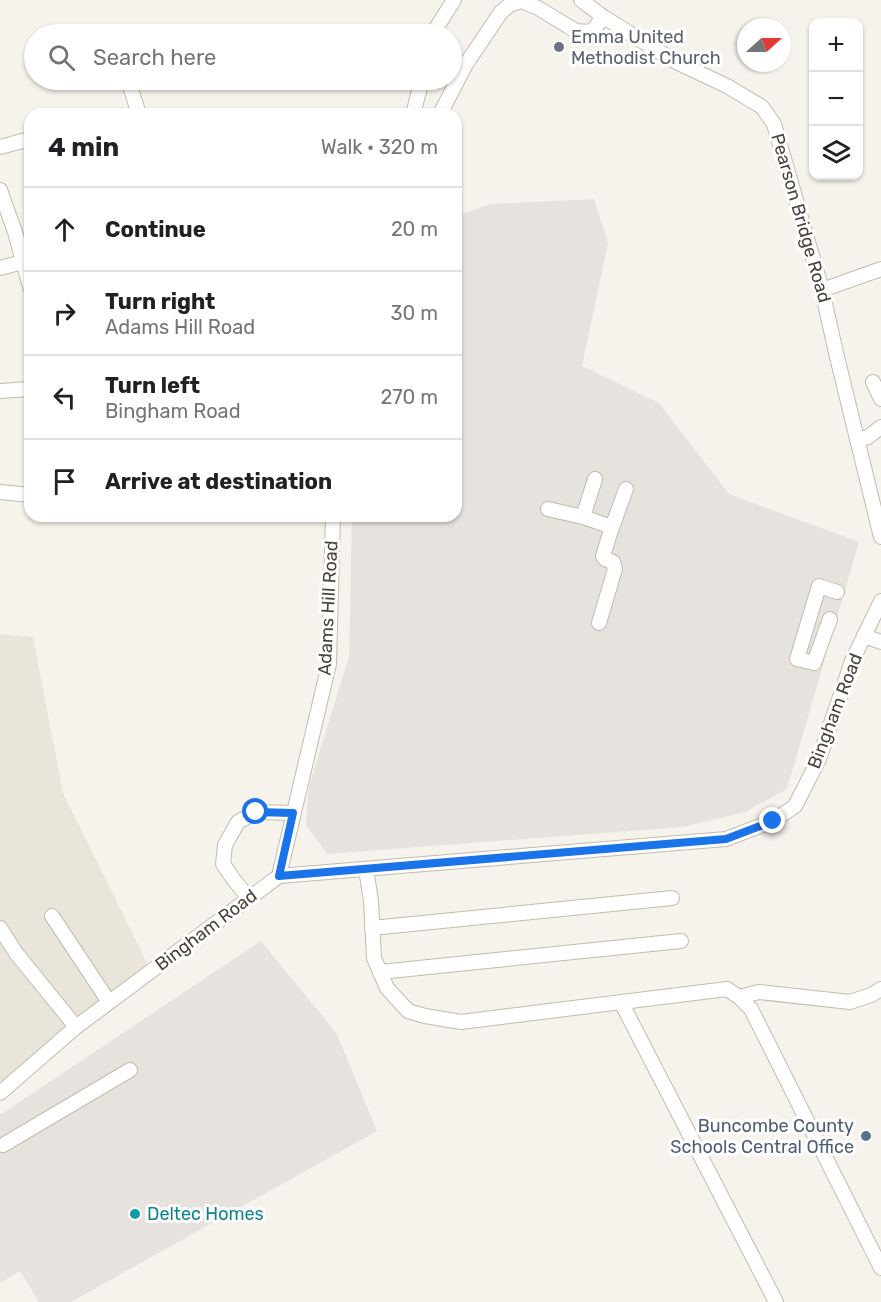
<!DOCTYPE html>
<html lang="en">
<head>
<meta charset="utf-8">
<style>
	:root { --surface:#fff; --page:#f6f6f6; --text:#202124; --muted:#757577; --line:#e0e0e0 }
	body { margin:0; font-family:Rubik,sans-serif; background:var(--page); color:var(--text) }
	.controls { position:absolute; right:18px; top:18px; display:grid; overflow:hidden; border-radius:12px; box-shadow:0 2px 4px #0004 }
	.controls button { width:54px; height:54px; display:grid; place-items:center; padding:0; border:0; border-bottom:2px solid var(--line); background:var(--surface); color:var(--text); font:30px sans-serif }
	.compass { position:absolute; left:737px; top:18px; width:54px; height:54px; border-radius:50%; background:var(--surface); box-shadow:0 2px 4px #0004; rotate:69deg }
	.stop { position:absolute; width:18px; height:18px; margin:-14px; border:4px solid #1a73e8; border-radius:50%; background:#fff }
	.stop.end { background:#1a73e8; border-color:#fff; box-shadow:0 2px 6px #0008 }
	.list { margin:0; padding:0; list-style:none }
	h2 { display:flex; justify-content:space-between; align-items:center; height:78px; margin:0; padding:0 24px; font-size:26px }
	h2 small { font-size:20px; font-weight:400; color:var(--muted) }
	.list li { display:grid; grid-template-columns:39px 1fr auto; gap:18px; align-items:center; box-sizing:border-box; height:84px; padding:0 24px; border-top:2px solid var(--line) }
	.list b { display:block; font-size:22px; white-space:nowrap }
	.list p { margin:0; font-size:20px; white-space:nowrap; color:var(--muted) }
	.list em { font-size:20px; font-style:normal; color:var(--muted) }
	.icon { flex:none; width:33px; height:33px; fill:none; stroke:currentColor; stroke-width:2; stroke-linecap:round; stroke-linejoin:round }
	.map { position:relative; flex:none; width:881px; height:1302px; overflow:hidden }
	.search { position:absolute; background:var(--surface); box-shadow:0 2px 4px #0004; left:24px; top:24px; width:438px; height:66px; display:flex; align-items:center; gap:15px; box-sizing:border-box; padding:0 21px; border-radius:33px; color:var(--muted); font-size:22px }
	.panel { position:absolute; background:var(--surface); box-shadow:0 2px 4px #0004; left:24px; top:108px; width:438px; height:414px; border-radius:18px }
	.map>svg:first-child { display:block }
	.residential { fill:#eae5da }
	.industrial { fill:#e6e2dd }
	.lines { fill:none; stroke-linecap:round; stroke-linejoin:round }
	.minor-casing { stroke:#c2bbae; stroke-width:16 }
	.minor { stroke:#fff; stroke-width:14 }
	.route { stroke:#1a73e8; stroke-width:8 }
	.worship-dot { fill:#6b7280; stroke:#fff; stroke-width:2 }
	.service-dot { fill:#5c6f8a; stroke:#fff; stroke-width:2 }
	.culture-dot { fill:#0f9aa8; stroke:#fff; stroke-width:2 }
	.labels { text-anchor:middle; stroke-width:6; stroke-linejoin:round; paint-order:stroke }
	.worship-label { font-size:18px; fill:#5b616d; stroke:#fff; text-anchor:start }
	.street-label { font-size:18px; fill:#4b4439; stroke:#fff }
	.service-label { font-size:18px; fill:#4e5e75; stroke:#fff; text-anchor:end }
	.culture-label { font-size:18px; fill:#0d838f; stroke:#fff; text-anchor:start }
</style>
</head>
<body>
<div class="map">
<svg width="881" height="1302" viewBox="0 0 881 1302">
	<rect width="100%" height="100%" fill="#f6f3ec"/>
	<polygon class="residential" points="0,634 33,637 63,793 150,969 0,1094"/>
	<g class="industrial">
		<polygon points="594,199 608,243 582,366 659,403 729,494 859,542 787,789 745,812 683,827 327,854 306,825 309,786 349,657 352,516 456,516 456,217 490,204"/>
		<polygon points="261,941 337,1034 377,1131 71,1302 39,1302 20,1271 0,1283 0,1115"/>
	</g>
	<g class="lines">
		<defs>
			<g id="minor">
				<polyline points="581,0 602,16 674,61 727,86 762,107 774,124 822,290 837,357 881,537"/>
				<polyline points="434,34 435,30 454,0"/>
				<polyline points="128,80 139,114"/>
				<polyline points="413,114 422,80"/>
				<polyline points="440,114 466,64 501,12 511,4 522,1 538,8 576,31 591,32 598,24 602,16"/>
				<polyline points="0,147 30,139"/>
				<polyline points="0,190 15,232 30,287"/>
				<polyline points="0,268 23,262"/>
				<polyline points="822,290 881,269"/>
				<polyline points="873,382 881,399"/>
				<polyline points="0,391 30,389"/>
				<polyline points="857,440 868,437 881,427"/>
				<polyline points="0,492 30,495"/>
				<polyline points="548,509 583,517 595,479"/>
				<polyline points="583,517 612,527"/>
				<polyline points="830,619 814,663 797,659 819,586 837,592"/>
				<polyline points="599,623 615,569 613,562 605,559 603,556 610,533 626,489"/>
				<polyline points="864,636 881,642"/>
				<polyline points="366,869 371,901 374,958 387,988 408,1011 425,1016 461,1022 727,989 739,997 751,1009 881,1268"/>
				<polyline points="279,876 329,664 333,516"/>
				<polyline points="249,898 234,880 223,864 225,845 238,822 256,812 293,813"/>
				<polyline points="52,916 109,1002"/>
				<polyline points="0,928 16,953 76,1027"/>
				<polyline points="372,928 672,898"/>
				<polyline points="380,972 681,941"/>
				<polyline points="739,997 759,992 850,1002 871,995 881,989"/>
				<polyline points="621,1002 776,1302"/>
				<polyline points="0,1093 76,1027 279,876 726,839 773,821 795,806 819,759 852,661 881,601"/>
				<polyline points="3,1145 130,1070"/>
			</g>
		</defs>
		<use href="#minor" class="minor-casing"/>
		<use href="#minor" class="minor"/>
	</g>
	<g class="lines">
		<polyline class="route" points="256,812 293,813 279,876 726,839 773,821"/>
	</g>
	<circle class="worship-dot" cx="559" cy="47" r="6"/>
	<circle class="service-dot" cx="866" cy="1136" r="6"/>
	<circle class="culture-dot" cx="135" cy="1214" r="6"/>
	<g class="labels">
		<g class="worship-label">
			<text x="571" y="43">Emma United<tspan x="571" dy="21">Methodist Church</tspan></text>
		</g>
		<g class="street-label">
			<text transform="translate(801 218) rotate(74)" y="6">Pearson Bridge Road</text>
			<text transform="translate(328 608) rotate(-87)" y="6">Adams Hill Road</text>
			<text transform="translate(835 711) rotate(-69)" y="6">Bingham Road</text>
			<text transform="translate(206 930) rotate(-37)" y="6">Bingham Road</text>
		</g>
		<g class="service-label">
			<text x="854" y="1132">Buncombe County<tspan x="854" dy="21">Schools Central Office</tspan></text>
		</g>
		<g class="culture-label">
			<text x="147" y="1220">Deltec Homes</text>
		</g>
	</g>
</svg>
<div class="controls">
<button>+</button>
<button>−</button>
<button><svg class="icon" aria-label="layers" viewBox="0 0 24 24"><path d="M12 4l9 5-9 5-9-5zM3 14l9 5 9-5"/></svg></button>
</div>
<svg class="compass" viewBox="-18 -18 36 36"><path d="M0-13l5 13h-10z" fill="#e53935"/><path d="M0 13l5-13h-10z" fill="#757577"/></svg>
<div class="stop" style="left:256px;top:812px"></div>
<div class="stop end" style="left:773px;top:821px"></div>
<div class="search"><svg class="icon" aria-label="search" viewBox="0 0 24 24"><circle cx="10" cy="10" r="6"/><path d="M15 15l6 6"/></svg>Search here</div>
<section class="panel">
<h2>4 min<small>Walk · 320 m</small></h2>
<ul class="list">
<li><svg class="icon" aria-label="ahead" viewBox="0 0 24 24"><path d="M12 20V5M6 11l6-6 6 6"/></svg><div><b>Continue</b></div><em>20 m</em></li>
<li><svg class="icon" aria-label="right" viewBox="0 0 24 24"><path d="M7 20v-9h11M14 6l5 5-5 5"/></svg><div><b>Turn right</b><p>Adams Hill Road</p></div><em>30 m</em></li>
<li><svg class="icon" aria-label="left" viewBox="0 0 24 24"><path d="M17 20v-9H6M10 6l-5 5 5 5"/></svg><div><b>Turn left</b><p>Bingham Road</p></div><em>270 m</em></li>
<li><svg class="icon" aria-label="arrive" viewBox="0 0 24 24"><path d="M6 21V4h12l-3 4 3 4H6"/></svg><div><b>Arrive at destination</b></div></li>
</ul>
</section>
</div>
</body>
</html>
